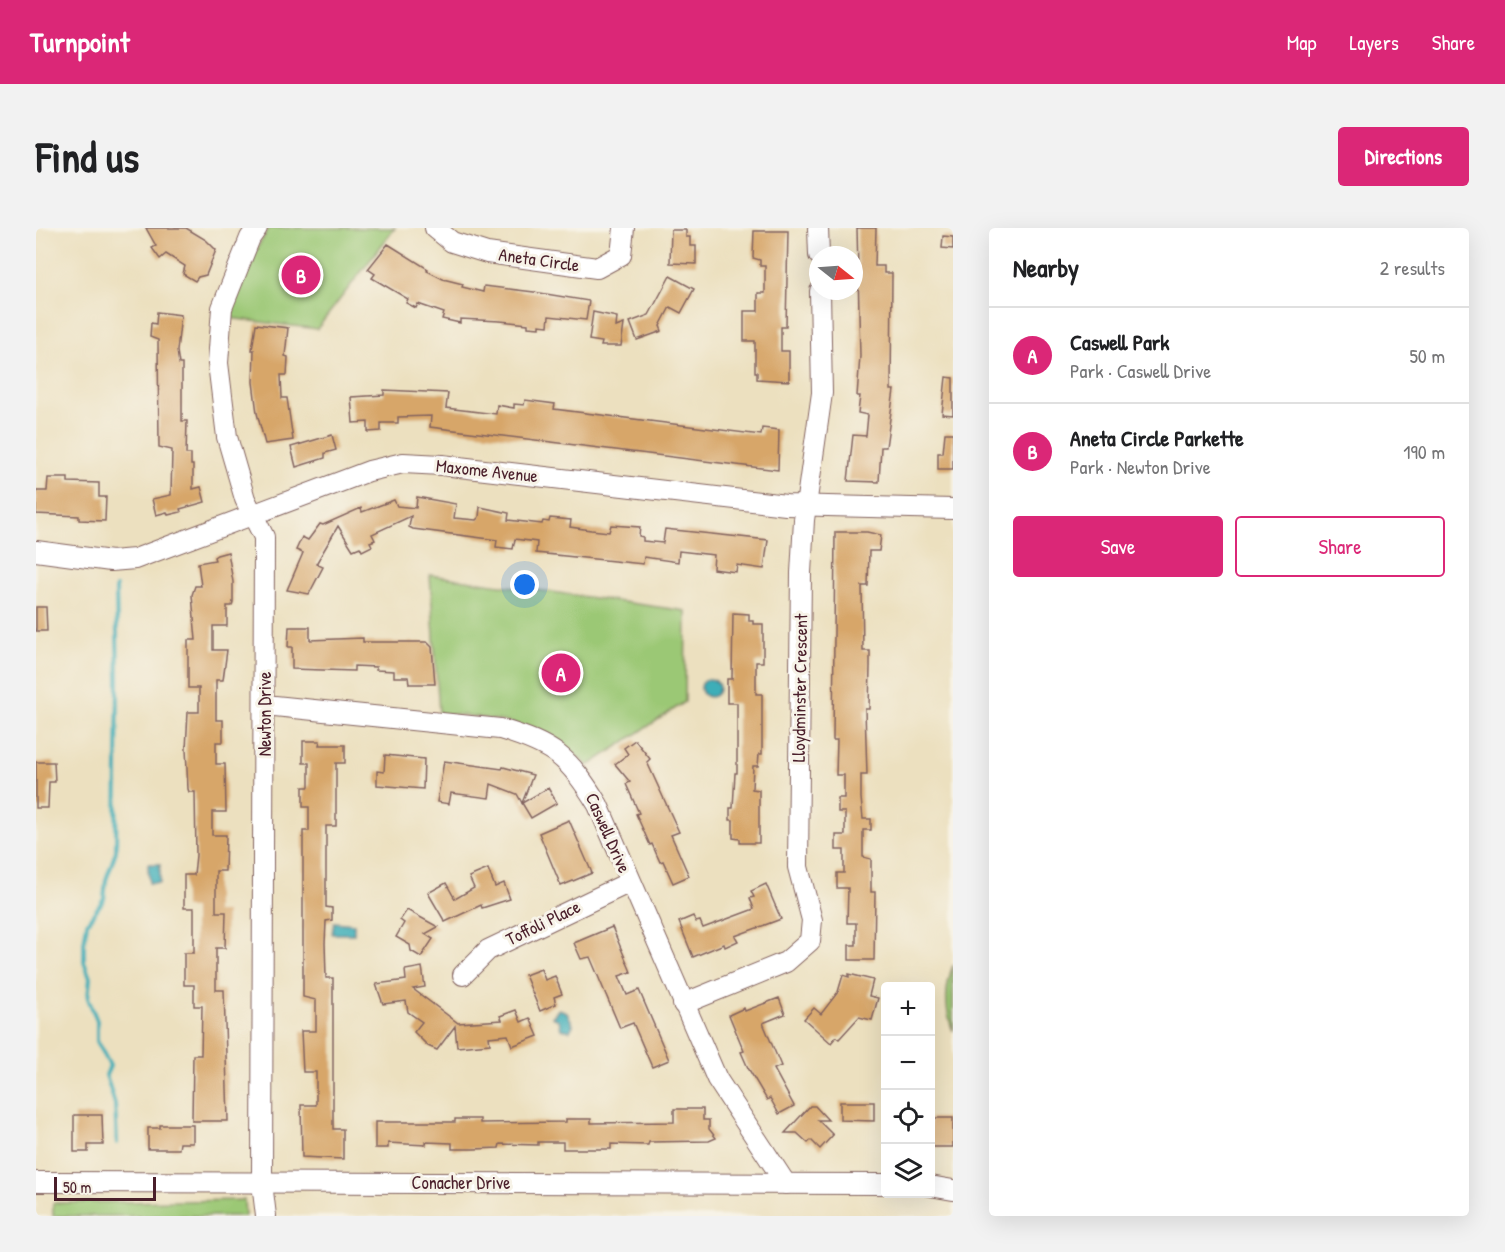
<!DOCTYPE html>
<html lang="en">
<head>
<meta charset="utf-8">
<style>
	:root { --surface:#fff; --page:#f2f2f2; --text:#202124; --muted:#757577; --line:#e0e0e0; --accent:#db2777 }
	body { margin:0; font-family:"Patrick Hand",sans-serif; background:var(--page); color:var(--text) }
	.controls { position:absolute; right:18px; bottom:18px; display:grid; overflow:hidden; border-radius:6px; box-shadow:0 6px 24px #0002 }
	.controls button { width:54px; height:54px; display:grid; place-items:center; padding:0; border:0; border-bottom:2px solid var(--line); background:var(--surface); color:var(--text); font:30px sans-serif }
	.compass { position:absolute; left:773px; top:18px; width:54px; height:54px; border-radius:50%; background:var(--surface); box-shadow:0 6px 24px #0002; rotate:107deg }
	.scale { position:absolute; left:18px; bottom:15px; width:102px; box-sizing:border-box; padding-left:6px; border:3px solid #4a1f2b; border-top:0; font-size:16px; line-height:21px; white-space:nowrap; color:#4a1f2b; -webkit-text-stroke:4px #f7f3e8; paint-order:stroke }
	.you { position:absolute; left:489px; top:357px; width:21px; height:21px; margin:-15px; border:4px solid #fff; border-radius:50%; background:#1a73e8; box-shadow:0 0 0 9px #1a73e833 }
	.badge { display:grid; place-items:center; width:39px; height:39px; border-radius:50%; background:var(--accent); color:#fff; font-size:20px; font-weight:700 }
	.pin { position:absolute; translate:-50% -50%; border:3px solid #fff; box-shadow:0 2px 6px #0006 }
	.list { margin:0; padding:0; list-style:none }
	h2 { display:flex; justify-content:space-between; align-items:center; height:78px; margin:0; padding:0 24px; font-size:26px }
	h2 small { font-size:20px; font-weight:400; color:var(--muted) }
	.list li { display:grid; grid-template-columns:39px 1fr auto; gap:18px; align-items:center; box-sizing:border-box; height:96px; padding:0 24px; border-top:2px solid var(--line) }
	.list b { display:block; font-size:22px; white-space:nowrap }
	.list p { margin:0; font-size:20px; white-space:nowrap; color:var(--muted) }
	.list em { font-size:20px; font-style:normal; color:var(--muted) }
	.actions { display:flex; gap:12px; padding:18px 24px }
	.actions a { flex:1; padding:14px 0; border:2px solid var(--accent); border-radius:6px; text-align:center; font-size:21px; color:var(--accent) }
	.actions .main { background:var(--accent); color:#fff }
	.icon { flex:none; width:33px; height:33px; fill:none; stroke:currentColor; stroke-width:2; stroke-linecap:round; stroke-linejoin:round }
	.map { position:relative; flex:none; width:917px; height:988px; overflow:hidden; border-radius:6px }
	header { display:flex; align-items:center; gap:36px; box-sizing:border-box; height:84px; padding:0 30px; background:var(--accent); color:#fff }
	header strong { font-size:28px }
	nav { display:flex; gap:33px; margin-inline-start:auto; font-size:21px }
	.intro { display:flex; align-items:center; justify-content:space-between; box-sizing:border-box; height:144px; padding:0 36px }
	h1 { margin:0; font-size:42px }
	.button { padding:15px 27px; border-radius:6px; background:var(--accent); color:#fff; font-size:21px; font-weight:700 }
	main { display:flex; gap:36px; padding:0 36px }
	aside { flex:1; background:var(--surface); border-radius:6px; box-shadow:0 6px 24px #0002 }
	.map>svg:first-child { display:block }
	.green { fill:#9bc875; stroke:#727450; stroke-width:1.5 }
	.water { fill:#3eaeb8; stroke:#446672; stroke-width:1.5 }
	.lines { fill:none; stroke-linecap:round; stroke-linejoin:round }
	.stream { stroke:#3eaeb8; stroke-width:4 }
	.building { fill:#d7a669 }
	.minor-casing { stroke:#83635f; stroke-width:22 }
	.minor { stroke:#fff; stroke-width:20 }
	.labels { text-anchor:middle; stroke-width:6; stroke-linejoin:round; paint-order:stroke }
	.street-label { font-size:18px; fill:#4a1f2b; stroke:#f7f3e8 }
</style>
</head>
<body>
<header>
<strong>Turnpoint</strong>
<nav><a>Map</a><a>Layers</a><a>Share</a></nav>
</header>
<div class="intro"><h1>Find us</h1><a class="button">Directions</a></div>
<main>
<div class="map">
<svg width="917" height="988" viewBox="0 0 917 988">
	<rect width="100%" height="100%" fill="#f7f3e8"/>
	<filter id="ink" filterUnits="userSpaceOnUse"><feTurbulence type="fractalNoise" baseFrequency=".0167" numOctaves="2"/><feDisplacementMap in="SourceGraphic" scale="12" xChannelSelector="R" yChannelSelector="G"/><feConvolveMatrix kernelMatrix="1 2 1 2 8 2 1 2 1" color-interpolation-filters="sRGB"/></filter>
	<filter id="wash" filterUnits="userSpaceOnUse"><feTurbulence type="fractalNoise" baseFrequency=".008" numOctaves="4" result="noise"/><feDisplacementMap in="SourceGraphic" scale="24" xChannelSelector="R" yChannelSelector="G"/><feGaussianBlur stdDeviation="1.35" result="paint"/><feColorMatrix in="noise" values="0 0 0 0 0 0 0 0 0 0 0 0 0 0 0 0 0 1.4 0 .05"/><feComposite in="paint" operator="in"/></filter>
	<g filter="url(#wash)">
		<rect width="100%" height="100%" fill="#ece0bf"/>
		<g class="green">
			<polygon points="233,0 359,0 281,101 193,90 212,35"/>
			<path d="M394,347L650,383L649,474L552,538C507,494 463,491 403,485Z"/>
			<path d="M917,737V803C908,780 909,760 917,737Z"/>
			<polygon points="208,972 209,988 17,988 17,975"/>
		</g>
		<g class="water">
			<circle cx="674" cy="460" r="9"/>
			<polygon points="112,636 124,636 124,655 113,655"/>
			<polygon points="298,694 318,696 318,706 296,706"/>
			<polygon points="523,781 531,784 537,797 534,803 525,801 523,792 516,789"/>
		</g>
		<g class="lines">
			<polyline class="stream" points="80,359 82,451 80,623 70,652 68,671 51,695 48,715 48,734 54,750 52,770 61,793 61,813 74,838 70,847 79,876 81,915"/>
		</g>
		<g id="blocks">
			<g class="building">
				<polygon points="110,0 150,0 170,12 180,22 170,47 162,49 159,53 147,46 149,38 130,26 124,31 116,20 120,18"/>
				<polygon points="821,0 840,0 839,38 848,38 848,45 856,45 855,162 858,162 850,219 845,219 843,254 812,253 817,207 830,208 832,187 822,185 824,168 821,168 824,128"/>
				<polygon points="635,2 650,2 650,9 654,9 654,18 660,18 660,36 634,35"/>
				<polygon points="718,3 752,3 750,99 745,99 745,123 753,123 753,153 721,151 721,144 719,144 719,113 708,113 708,83 722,83 722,65 729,65 729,38 724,38 724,32 717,30"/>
				<polygon points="907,8 917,9 917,21 906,20"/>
				<polygon points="352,16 392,41 391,43 407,51 427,56 426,59 447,64 448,58 498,64 553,73 550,92 513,88 512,98 503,97 503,100 492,99 492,96 464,93 424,91 424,95 406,91 408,85 382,76 380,80 370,75 372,71 336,50 339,46 332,41"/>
				<polygon points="634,48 658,61 645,85 634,79 624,98 626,103 601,112 594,94 613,87"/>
				<polygon points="121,84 145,87 141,123 143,136 146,136 146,193 151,193 150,226 155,226 155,237 157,237 157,261 165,259 169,274 144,281 145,284 132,287 131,284 120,287 116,271 135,267 136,222 123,219 122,112 114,109 115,95 120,96"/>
				<polygon points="557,84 581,89 580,99 588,96 585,118 565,118 566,114 553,112"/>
				<polygon points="220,96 252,100 249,128 252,129 251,147 245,147 246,170 251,170 257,212 229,216 221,185 217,154 218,122 216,122"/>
				<polygon points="910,149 917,150 917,187 906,186"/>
				<polygon points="348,162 412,165 410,180 460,186 461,177 478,180 478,176 488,177 489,172 519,176 518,181 725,207 726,200 743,202 742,242 394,199 395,188 362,189 362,195 345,195 345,203 332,204 332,194 317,195 315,169 348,167"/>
				<polygon points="909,205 917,205 917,241 902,241 902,225 907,225"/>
				<polygon points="296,207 300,222 289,225 289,230 260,239 255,219"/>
				<polygon points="12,250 32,250 32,254 63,255 63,269 70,269 69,293 43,292 43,288 0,286 0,263 11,263"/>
				<polygon points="381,269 420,276 418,290 440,292 443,289 444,279 473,285 472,292 506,296 507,293 513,294 514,290 535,292 534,299 555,302 573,304 575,297 604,299 603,308 607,309 607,313 627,315 629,301 732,312 728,341 701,337 700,344 677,341 678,327 643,323 642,334 608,329 607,336 500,325 501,314 479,311 477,321 460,319 461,312 377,301 373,299 375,288 336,306 339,312 334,314 336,318 326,323 324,319 317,322 302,298 280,336 287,339 273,366 251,362 267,325 260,322 266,309 272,312 284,296 287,297 325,280 326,284 358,272 361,278 380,280"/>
				<polygon points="799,304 831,304 845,307 843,323 833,323 832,358 826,358 827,423 834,423 834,438 833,481 829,481 831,547 825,547 825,570 827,591 835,591 835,602 827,602 827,629 835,631 835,664 839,664 838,732 813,732 813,717 820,717 820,695 811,695 812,660 801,660 801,645 808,645 808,622 800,622 800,607 809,607 809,584 802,584 802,570 808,570 808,547 800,547 801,512 797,512"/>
				<polygon points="192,324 197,354 197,374 196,378 191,378 191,398 177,398 177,422 191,422 187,452 180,452 180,492 187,492 187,514 180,514 180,536 189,536 190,584 176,584 176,607 190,607 189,643 180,643 180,684 190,684 189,720 180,720 180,762 188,762 192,893 156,893 157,827 165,827 166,778 158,778 158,757 148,757 148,725 158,725 158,680 148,680 148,647 158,647 160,627 159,564 153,564 152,561 150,521 152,484 163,484 163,460 152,460 152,412 160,412 156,367 159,358 165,358 162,335 179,332 178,329 181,327"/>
				<polygon points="0,379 10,379 11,403 0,403"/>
				<polygon points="697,385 713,386 713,393 717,393 717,396 727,396 727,434 720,434 720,466 726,466 726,526 723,526 722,538 717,538 716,561 723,562 723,615 704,615 704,611 697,610 697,592 694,592 694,580 697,580 699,545 701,545 701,475 691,475 691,451 696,451"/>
				<polygon points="253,399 274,399 274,412 327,410 327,414 391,414 396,419 399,456 373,456 372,449 358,449 358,443 340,442 340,439 318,438 318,443 256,441 256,419 252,419"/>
				<polygon points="599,512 614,531 611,534 643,604 635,607 653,648 637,655 627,633 624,634 616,616 614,617 600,586 603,585 590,556 594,554 579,536 592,526 588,520"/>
				<polygon points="267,513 284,513 283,517 309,517 309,535 300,535 300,598 290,598 290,679 296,680 296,692 290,693 289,715 290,750 297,750 297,901 307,901 307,931 266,929 265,877 280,877 280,844 267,844 265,803 280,803 280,772 267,769 267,603 273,603 273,579 267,579 267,559 273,559 273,535 267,535"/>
				<polygon points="349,527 388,531 387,561 341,557 341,543 348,544"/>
				<polygon points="408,533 466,541 467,539 497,547 486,575 481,566 455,556 453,570 415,565 413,576 401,574"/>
				<polygon points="0,534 18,534 19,554 13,554 12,580 0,580"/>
				<polygon points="512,560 521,575 495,590 486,575"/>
				<polygon points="533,592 556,645 525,658 503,605"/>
				<polygon points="452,641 459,659 468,655 474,671 446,680 445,677 409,694 392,665 410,655 419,671 438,660 433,649"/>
				<polygon points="730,656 745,691 699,708 702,713 689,719 688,716 657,729 643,694 657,688 660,694 664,693 667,700 718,681 714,670 718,669 715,663"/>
				<polygon points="371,682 402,699 389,706 397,711 385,729 375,723 374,717 360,709 368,695 364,692"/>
				<polygon points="576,699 595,744 583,748 591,767 603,762 633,832 616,839 597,795 584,800 554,729 545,731 538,715"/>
				<polygon points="386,739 389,759 377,761 422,795 466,792 464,788 480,782 485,794 494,790 502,808 476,818 472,807 453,809 454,816 421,819 419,798 401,822 392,818 378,804 386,794 372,784 370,773 347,776 340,756 370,752 369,742"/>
				<polygon points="505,741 509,752 519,748 526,766 518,769 520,776 504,783 489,747"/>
				<polygon points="813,746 837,752 833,768 842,770 836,792 823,789 803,811 800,809 795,815 768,791 778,780 785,786 802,764 807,747 813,749"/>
				<polygon points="743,770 749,786 727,795 745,838 738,841 758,878 743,886 734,870 731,872 712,840 705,824 708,823 693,787 708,780 709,783"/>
				<polygon points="804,874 838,874 838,893 804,892"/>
				<polygon points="774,878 779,878 792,892 782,892 797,907 784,921 775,912 772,915 761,905 749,905"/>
				<polygon points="638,881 667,881 667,892 673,892 673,901 680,910 673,913 613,914 612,917 575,916 575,921 527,921 527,914 502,914 502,917 464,916 463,920 438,921 416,921 416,915 390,914 390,917 352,915 352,920 339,920 339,894 419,894 419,891 444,891 444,895 530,894 530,891 555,891 555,895 638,894"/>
				<polygon points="38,887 66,887 67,917 52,917 52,924 38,924"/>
				<rect x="894" y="890" width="23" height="29"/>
				<polygon points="124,897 157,897 157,915 144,915 143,921 112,921 112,900 124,900"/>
			</g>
		</g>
	</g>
	<g filter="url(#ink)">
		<use href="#blocks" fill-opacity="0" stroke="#83635f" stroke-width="1.5"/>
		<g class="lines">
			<defs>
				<g id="minor">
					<polyline points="221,0 214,10 186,80 182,135 191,209 209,271 228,309 226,955 230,988"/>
					<polyline points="399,0 416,14 451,25 561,40 585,27 588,0"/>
					<polyline points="782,0 783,27"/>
					<polyline points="0,323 75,333 99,331 333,243 367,235 406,237 750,277 917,281"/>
					<path d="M229,477L464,501C518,517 533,529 562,577L681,851L750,956"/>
					<polyline points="427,747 452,722 594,654"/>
					<polyline points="647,776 750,734 774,713 776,692 762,639 765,345 768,292 786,165 784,63"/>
					<polyline points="0,954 850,956"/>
					<polyline points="894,958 917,962"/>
				</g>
			</defs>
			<use href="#minor" class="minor-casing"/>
			<use href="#minor" class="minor"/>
		</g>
	</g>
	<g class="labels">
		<g class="street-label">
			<text transform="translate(503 32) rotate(8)" y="6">Aneta Circle</text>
			<text transform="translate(451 243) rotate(6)" y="6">Maxome Avenue</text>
			<text transform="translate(764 460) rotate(-89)" y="6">Lloydminster Crescent</text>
			<text transform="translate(229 486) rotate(-90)" y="6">Newton Drive</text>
			<text transform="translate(572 605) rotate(66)" y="6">Caswell Drive</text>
			<text transform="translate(507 695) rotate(-26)" y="6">Toffoli Place</text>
			<text x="425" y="961">Conacher Drive</text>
		</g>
	</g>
</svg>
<div class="controls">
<button>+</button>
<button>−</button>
<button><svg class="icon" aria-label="locate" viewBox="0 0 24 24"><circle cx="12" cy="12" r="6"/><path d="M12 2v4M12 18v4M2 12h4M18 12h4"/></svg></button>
<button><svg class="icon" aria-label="layers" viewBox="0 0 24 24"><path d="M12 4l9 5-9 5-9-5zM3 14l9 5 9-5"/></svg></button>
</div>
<svg class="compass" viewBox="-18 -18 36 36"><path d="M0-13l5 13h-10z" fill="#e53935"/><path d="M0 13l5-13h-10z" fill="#757577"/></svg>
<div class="scale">50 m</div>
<div class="you"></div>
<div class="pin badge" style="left:525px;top:445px">A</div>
<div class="pin badge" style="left:265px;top:47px">B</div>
</div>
<aside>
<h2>Nearby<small>2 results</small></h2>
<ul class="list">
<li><span class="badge">A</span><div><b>Caswell Park</b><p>Park · Caswell Drive</p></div><em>50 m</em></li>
<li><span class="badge">B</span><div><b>Aneta Circle Parkette</b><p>Park · Newton Drive</p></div><em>190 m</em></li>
</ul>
<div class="actions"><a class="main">Save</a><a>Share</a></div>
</aside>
</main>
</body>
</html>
